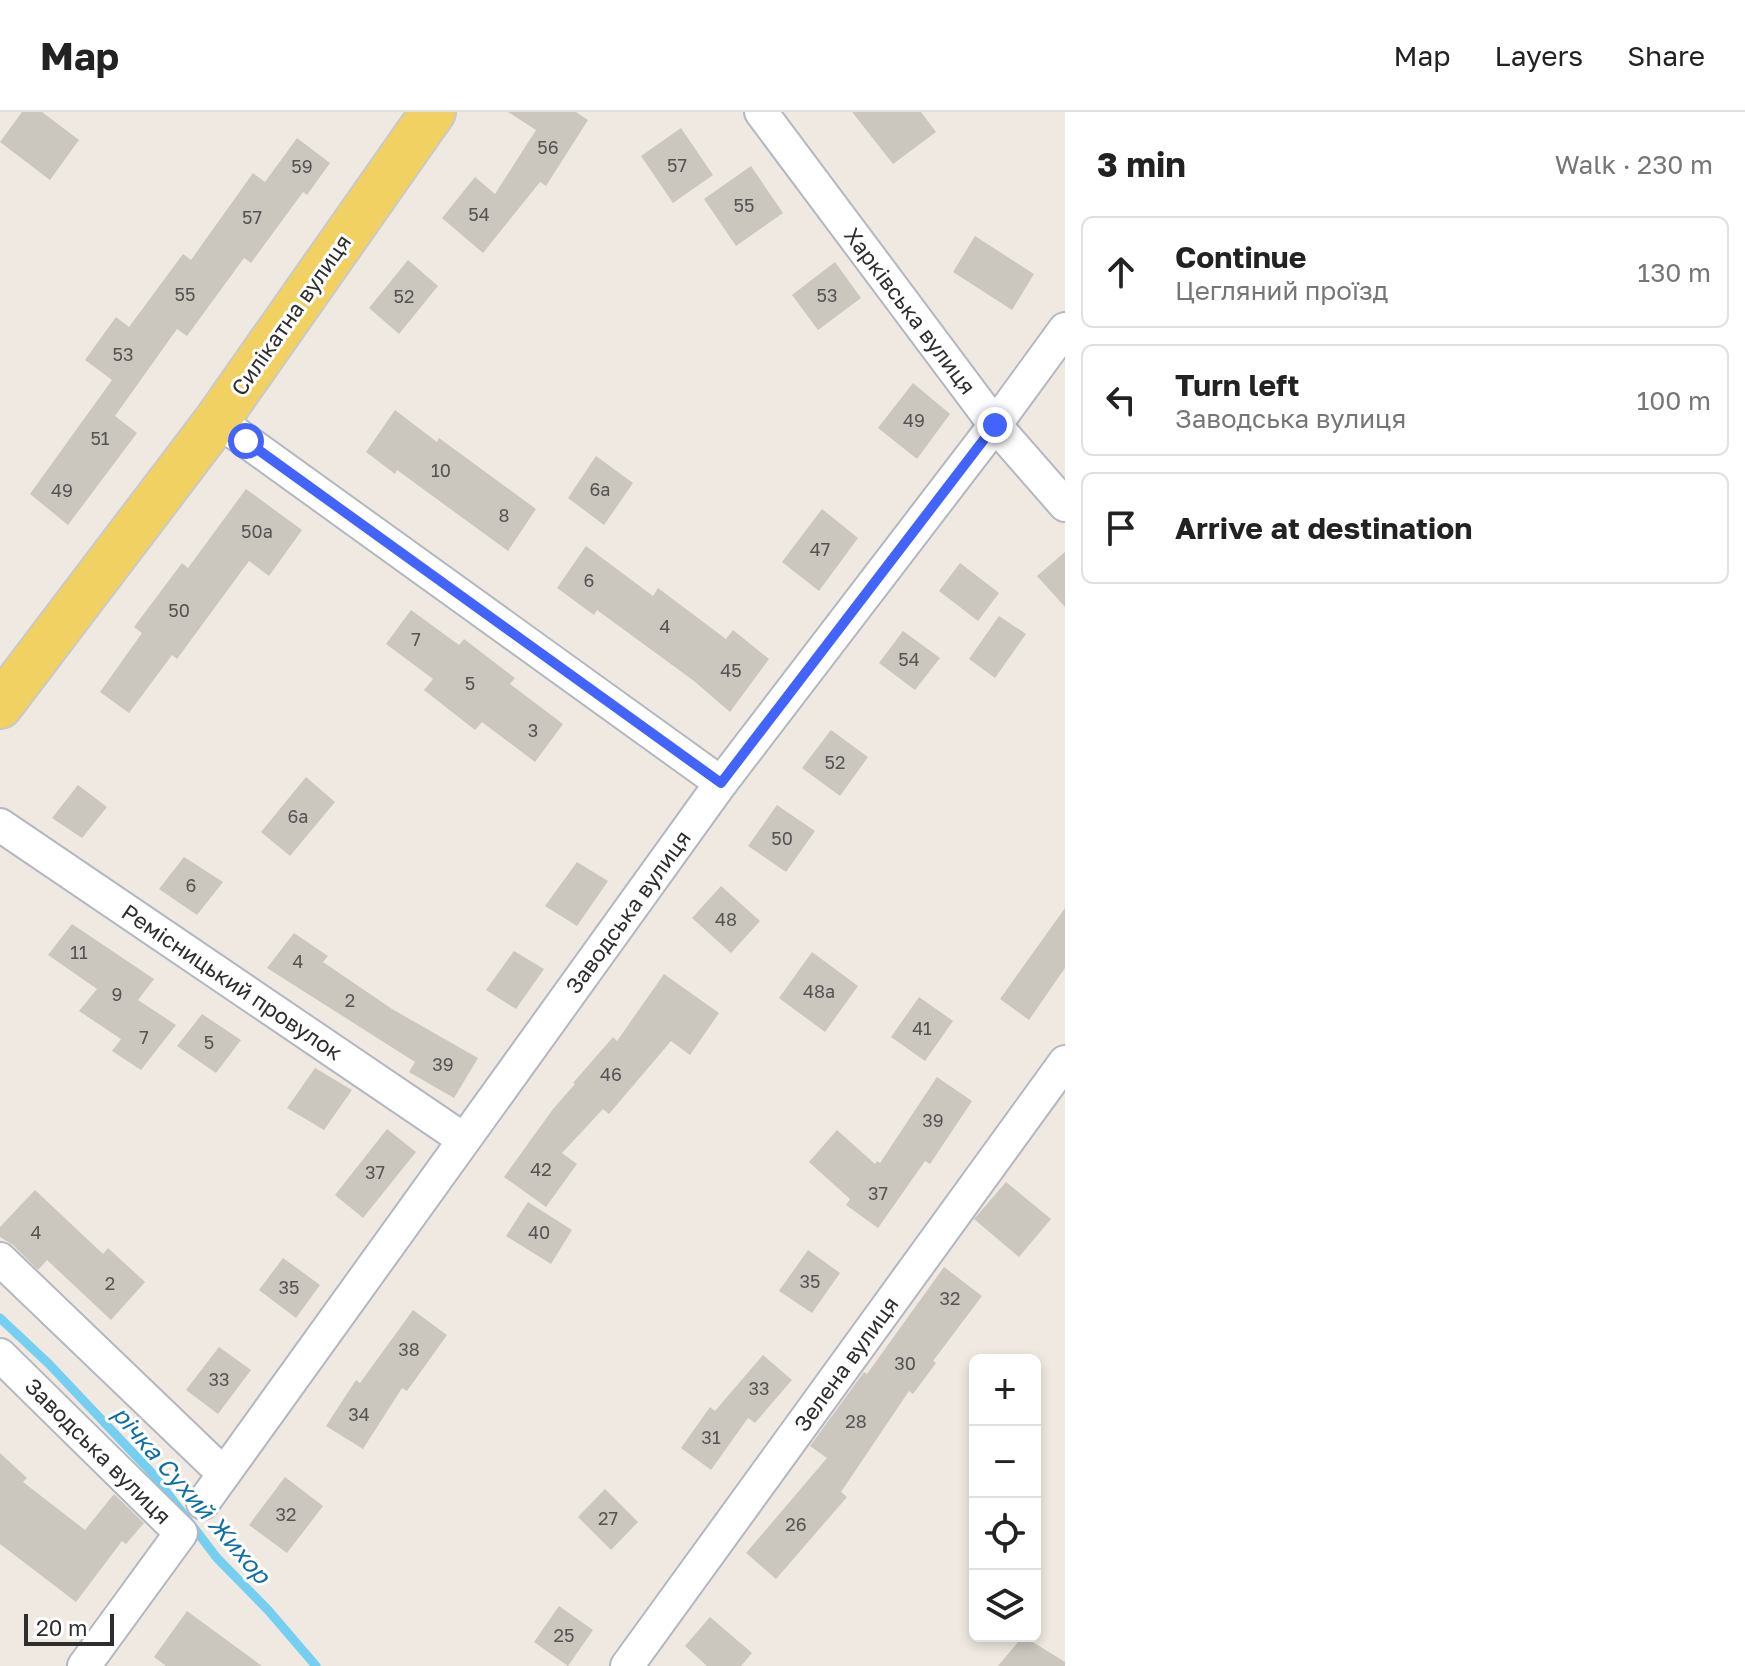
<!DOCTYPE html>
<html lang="en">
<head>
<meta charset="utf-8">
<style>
	:root { --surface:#fff; --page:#f6f6f6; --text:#222; --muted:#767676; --line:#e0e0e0 }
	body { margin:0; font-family:"Golos Text",sans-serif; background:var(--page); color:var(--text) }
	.controls { position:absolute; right:24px; bottom:24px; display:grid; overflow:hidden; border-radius:12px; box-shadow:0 4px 12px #0003 }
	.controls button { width:72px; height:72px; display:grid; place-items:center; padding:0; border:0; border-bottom:2px solid var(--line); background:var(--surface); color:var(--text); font:40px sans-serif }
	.scale { position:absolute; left:24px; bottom:20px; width:90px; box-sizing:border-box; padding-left:8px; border:4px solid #2e2e2e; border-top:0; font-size:22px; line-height:28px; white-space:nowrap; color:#2e2e2e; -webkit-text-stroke:6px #fff; paint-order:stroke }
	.stop { position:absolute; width:24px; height:24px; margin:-18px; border:6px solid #4264fb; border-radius:50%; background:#fff }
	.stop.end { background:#4264fb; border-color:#fff; box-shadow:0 2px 8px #0008 }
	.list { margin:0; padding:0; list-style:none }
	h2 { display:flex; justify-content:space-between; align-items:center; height:104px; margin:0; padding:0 32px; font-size:34px }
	h2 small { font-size:26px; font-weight:400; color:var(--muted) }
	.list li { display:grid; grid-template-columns:52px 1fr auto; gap:24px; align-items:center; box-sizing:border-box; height:112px; margin:0 16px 16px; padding:0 16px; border:2px solid var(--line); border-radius:12px }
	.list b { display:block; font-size:30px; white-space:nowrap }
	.list p { margin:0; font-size:26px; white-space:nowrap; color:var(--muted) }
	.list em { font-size:26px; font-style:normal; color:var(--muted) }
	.icon { flex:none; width:44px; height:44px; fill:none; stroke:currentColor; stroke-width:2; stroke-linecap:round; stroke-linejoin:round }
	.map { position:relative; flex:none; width:1065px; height:1554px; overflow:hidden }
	header { display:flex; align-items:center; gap:48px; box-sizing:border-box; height:112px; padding:0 40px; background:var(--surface); border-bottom:2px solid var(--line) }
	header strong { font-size:38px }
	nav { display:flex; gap:44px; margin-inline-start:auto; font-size:28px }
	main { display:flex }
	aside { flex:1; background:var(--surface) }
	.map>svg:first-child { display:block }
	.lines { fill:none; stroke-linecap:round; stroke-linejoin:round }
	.stream { stroke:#75cff0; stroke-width:9 }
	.building { fill:#cbc7bf }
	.street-casing { stroke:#b4b7c1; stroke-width:36 }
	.primary-casing { stroke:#c9c9c9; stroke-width:48 }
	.street { stroke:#fff; stroke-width:32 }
	.primary { stroke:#f2d163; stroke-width:44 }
	.route { stroke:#4264fb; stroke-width:10 }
	.labels { text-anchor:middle; stroke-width:6; stroke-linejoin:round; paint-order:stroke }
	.number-label { font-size:18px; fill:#555452 }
	.street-label { font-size:22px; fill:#2e2e2e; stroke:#fff }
	.water-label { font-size:24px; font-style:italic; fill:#0d6fa3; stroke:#fff }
</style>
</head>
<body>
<header>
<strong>Map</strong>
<nav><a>Map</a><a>Layers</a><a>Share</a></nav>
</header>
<main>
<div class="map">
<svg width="1065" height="1554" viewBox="0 0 1065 1554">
	<rect width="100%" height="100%" fill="#efe9e1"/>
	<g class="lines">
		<polyline class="stream" points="0,1206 49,1252 152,1361 217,1446 268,1498 316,1554"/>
	</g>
	<g class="building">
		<polygon points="22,0 42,0 79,28 50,68 0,30"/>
		<polygon points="508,0 576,0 588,8 546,74 540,70 483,141 442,106 475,65 495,82 536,18"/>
		<polygon points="852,0 921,0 936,20 893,52"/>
		<polygon points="681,16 713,63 673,91 641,44"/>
		<polygon points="297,26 330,51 307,83 303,80 251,151 244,146 187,224 177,217 115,304 137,321 68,413 30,382 112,268 85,248 116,205 129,215 183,142 191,148 253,61 265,70"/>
		<polygon points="751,54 783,101 736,134 704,87"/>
		<polygon points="975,124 1034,162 1012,198 953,160"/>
		<polygon points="408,148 438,174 399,222 369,196"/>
		<polygon points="835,150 861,186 818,218 792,183"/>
		<polygon points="913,271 950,302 917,347 878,316"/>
		<polygon points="395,298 437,330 439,326 536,397 508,439 397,358 395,362 366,340"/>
		<polygon points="596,344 633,371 604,413 568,386"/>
		<polygon points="246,377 302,418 269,464 249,449 177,547 172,543 129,601 100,580 142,521 134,515 182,451 188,456"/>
		<polygon points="822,397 858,426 819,479 782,450"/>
		<polygon points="586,434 653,484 658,476 726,527 733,518 769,547 730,600 694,569 597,498 594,503 557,476"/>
		<polygon points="1065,440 1065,495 1037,464"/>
		<polygon points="960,451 999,481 978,509 939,479"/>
		<polygon points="411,498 459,533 464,527 515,566 510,572 563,612 535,650 482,610 475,618 424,578 433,567 386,532"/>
		<polygon points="999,504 1026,522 995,566 969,547"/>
		<polygon points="903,519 940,546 915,578 879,551"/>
		<polygon points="831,618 868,645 840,684 802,656"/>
		<polygon points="306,665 335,690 290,744 261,720"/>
		<polygon points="78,673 107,695 82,726 52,706"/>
		<polygon points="777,693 815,719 786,760 748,734"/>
		<polygon points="184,745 223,770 197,803 159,777"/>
		<polygon points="577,750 608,769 577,814 545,794"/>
		<polygon points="721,774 760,809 731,841 692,806"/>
		<polygon points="1065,796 1065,856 1029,908 1000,887"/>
		<polygon points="72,812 154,867 138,888 176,913 141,958 112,939 121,927 79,899 97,877 48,843"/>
		<polygon points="294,821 328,844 323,850 392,897 478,946 454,986 409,960 415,950 267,856"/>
		<polygon points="514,839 544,857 516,897 486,878"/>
		<polygon points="812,840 858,874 825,920 779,886"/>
		<polygon points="664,862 719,901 690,943 671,929 609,1002 603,997 562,1041 577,1052 546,1095 504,1065 553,997 575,972 573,971 613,925 617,929"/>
		<polygon points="919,885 953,909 925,949 891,925"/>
		<polygon points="202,902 241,928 216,961 177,934"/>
		<polygon points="315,956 352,978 324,1018 287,996"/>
		<polygon points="937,965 972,989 930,1052 925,1049 878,1116 846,1093 850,1087 809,1050 837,1018 875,1052 877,1049 880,1051"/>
		<polygon points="387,1017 416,1040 363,1106 335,1083"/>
		<polygon points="1006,1070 1051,1107 1019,1145 974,1107"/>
		<polygon points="35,1078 103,1142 108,1136 145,1170 111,1208 47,1148 38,1158 13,1133 0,1125 0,1115"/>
		<polygon points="528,1090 572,1118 551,1152 506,1124"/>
		<polygon points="808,1138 840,1161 812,1201 779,1179"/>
		<polygon points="283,1146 320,1173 296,1206 259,1178"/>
		<polygon points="944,1155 982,1184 933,1249 936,1251 913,1282 909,1279 841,1380 847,1385 776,1467 746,1441 827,1346 810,1334 864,1260 867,1262"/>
		<polygon points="413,1198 447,1223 407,1279 402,1276 363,1337 326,1314 356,1268 360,1271"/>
		<polygon points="219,1235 251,1258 218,1302 186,1278"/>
		<polygon points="763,1243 792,1268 755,1311 748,1306 711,1358 681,1336 710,1295 715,1299"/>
		<polygon points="0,1341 27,1366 23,1370 85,1418 114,1382 144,1411 126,1432 122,1429 76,1490 0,1432"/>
		<polygon points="285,1365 323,1394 287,1441 249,1413"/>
		<polygon points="605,1377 638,1410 611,1438 578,1405"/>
		<polygon points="559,1494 593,1518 568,1554 534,1530"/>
		<polygon points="187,1499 262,1554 166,1554 154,1545"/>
		<polygon points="710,1505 752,1541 741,1554 707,1554 685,1534"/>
		<polygon points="1023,1524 1065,1550 1065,1554 998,1554"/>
	</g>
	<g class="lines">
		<defs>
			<g id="street">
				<polyline points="761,0 995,313 1065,393"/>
				<polyline points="217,308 721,671"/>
				<polyline points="0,713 463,1027"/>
				<polyline points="0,1147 223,1361"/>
				<polyline points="0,1243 181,1421 84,1554"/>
				<polyline points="203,1391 721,671 995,313 1065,217"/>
				<polyline points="627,1554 1065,950"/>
			</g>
			<polyline id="primary" points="0,594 217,308 433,0"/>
		</defs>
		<use href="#street" class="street-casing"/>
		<use href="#primary" class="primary-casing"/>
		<use href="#street" class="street"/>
		<use href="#primary" class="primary"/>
	</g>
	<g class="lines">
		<polyline class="route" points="246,329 721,671 995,313"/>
	</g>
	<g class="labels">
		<g class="number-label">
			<text x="548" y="42">56</text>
			<text x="677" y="60">57</text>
			<text x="302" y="61">59</text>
			<text x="744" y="100">55</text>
			<text x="479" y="109">54</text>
			<text x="252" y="112">57</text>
			<text x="185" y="189">55</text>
			<text x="827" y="190">53</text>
			<text x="404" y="191">52</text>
			<text x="123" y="249">53</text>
			<text x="914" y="315">49</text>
			<text x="100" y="333">51</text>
			<text x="441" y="365">10</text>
			<text x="600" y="384">6а</text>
			<text x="62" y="385">49</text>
			<text x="504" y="410">8</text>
			<text x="257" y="426">50а</text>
			<text x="820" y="444">47</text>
			<text x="589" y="475">6</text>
			<text x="179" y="505">50</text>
			<text x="665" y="521">4</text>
			<text x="416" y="534">7</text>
			<text x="909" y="554">54</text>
			<text x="731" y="565">45</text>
			<text x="470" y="578">5</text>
			<text x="533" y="625">3</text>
			<text x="835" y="657">52</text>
			<text x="298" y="711">6а</text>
			<text x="782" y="733">50</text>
			<text x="191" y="780">6</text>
			<text x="726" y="814">48</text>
			<text x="79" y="847">11</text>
			<text x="298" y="856">4</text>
			<text x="819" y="886">48а</text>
			<text x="117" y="889">9</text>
			<text x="350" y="895">2</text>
			<text x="922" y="923">41</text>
			<text x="144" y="932">7</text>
			<text x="209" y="937">5</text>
			<text x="443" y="959">39</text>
			<text x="611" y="969">46</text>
			<text x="933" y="1015">39</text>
			<text x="541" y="1064">42</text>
			<text x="375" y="1067">37</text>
			<text x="878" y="1088">37</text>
			<text x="36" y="1127">4</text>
			<text x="539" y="1127">40</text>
			<text x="810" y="1176">35</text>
			<text x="110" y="1178">2</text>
			<text x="289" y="1182">35</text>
			<text x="950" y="1193">32</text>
			<text x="409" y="1244">38</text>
			<text x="905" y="1258">30</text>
			<text x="219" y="1274">33</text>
			<text x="759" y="1283">33</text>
			<text x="359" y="1309">34</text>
			<text x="856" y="1316">28</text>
			<text x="711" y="1332">31</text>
			<text x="286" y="1409">32</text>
			<text x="608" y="1413">27</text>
			<text x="796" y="1419">26</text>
			<text x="564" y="1530">25</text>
		</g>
		<g class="street-label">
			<text transform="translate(910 199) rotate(53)" y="8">Харківська вулиця</text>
			<text transform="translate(291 203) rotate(-55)" y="8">Силікатна вулиця</text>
			<text transform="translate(628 800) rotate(-54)" y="8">Заводська вулиця</text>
			<text transform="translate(232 870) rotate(34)" y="8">Ремісницький провулок</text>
			<text transform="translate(846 1252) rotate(-54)" y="8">Зелена вулиця</text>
			<text transform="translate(98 1339) rotate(45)" y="8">Заводська вулиця</text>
		</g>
		<g class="water-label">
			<text transform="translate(191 1383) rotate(49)" y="8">річка Сухий Жихор</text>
		</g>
	</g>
</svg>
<div class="controls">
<button>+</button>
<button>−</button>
<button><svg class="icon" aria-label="locate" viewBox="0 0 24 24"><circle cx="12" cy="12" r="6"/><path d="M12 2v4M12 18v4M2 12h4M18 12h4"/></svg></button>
<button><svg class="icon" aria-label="layers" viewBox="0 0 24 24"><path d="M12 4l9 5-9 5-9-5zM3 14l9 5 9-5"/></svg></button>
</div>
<div class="scale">20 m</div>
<div class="stop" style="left:246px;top:329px"></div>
<div class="stop end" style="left:995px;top:313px"></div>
</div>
<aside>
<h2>3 min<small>Walk · 230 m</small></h2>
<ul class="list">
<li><svg class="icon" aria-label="ahead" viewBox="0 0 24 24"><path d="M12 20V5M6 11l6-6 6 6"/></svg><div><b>Continue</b><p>Цегляний проїзд</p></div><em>130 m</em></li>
<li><svg class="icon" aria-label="left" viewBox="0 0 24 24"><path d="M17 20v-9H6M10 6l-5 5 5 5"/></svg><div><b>Turn left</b><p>Заводська вулиця</p></div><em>100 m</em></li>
<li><svg class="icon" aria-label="arrive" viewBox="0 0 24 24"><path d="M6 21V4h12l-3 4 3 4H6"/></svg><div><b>Arrive at destination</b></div></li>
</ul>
</aside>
</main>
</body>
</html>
